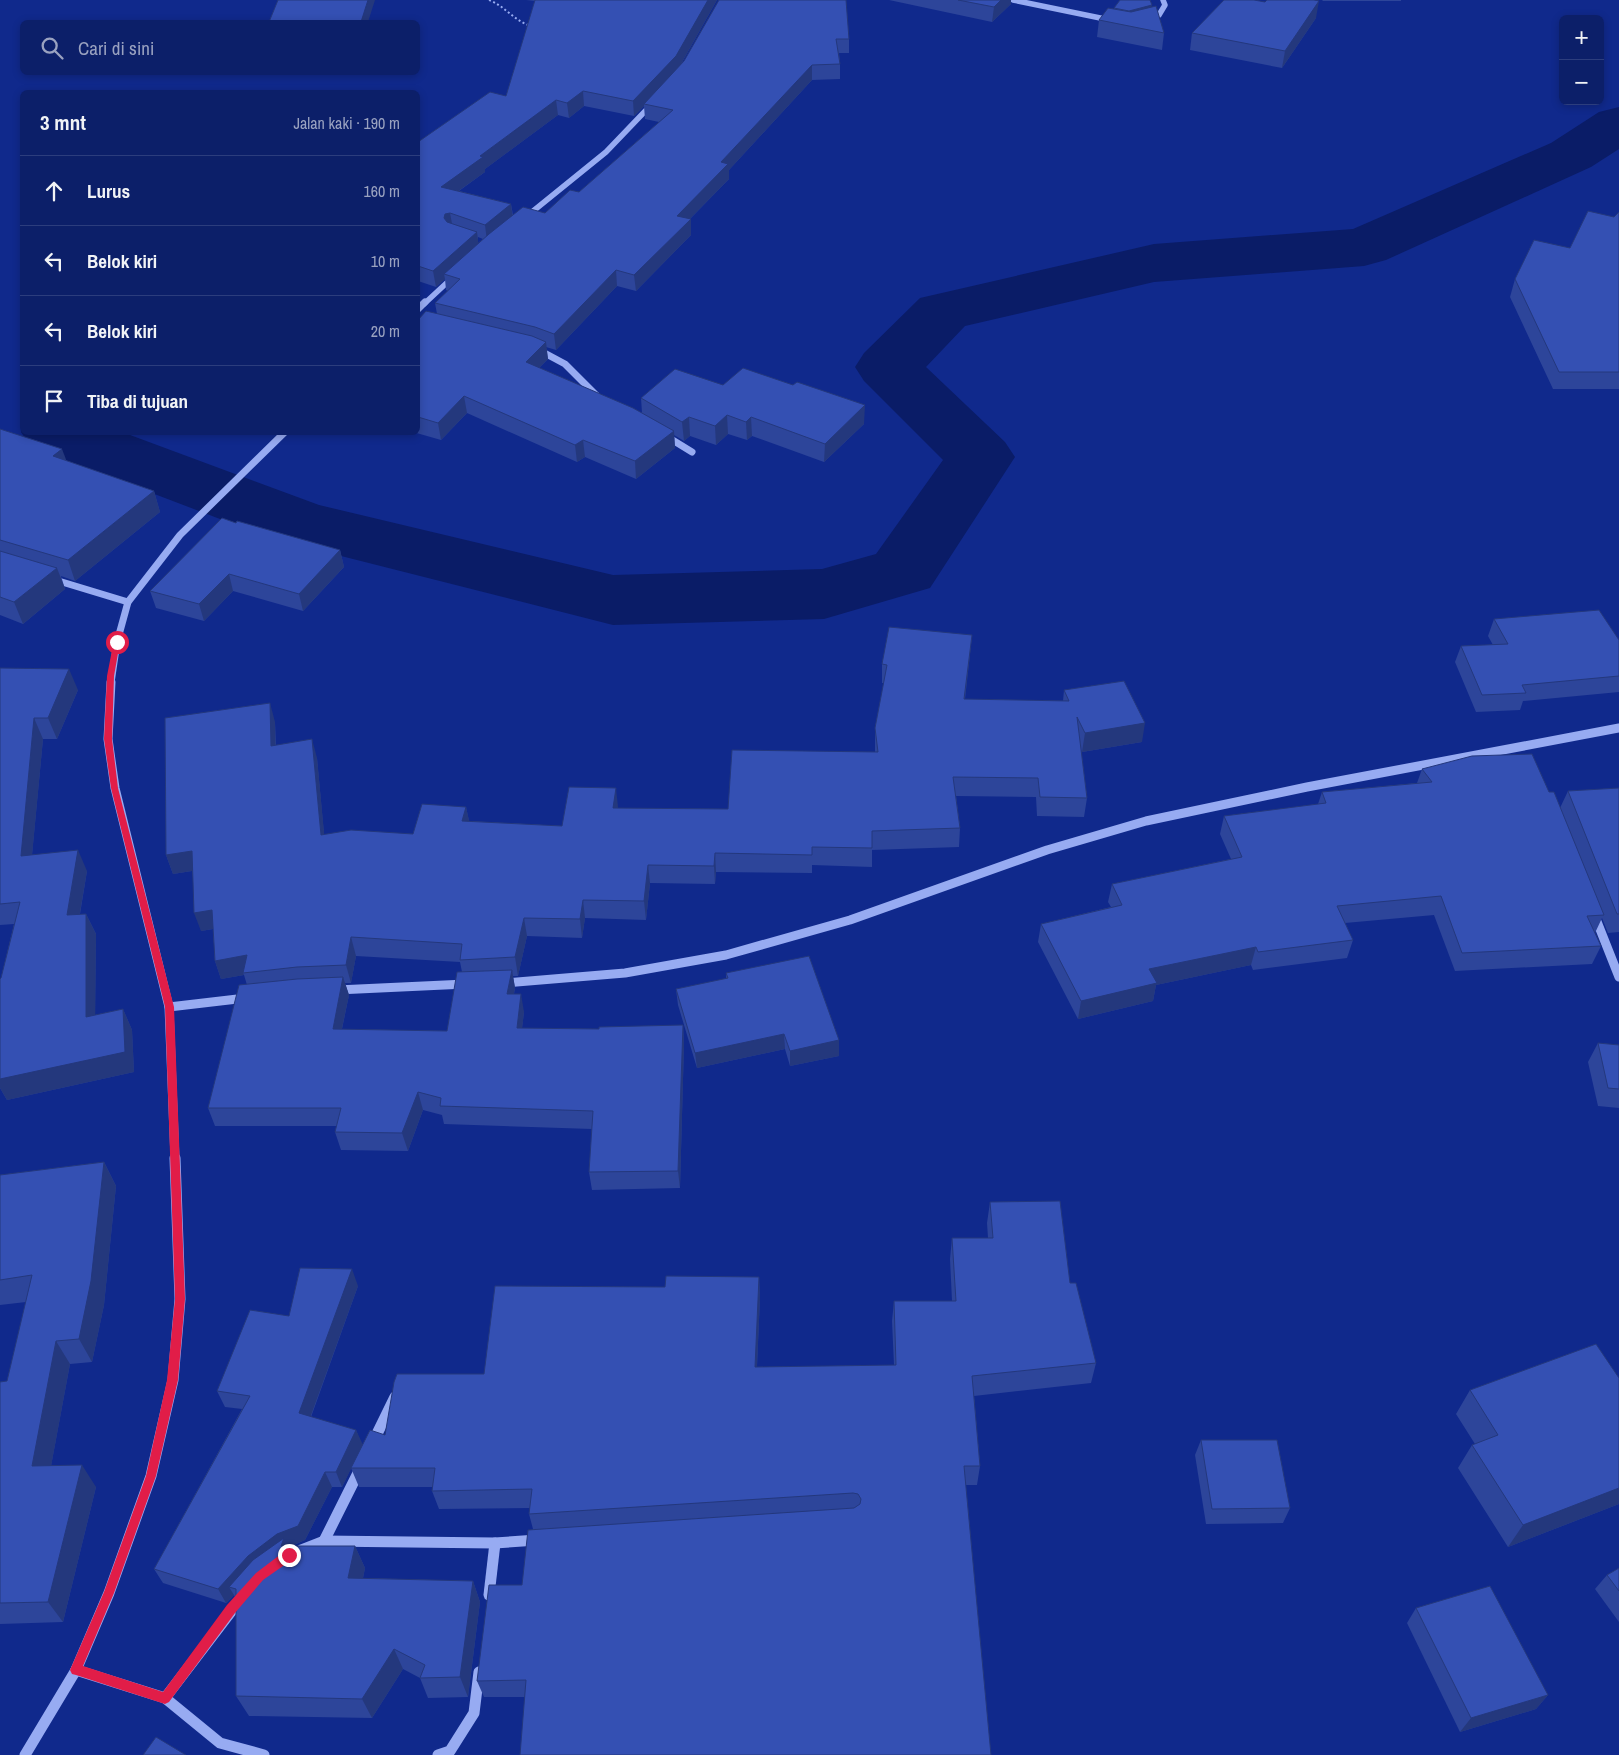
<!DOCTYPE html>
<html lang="id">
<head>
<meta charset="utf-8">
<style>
	:root { --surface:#0c1f69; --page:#15276f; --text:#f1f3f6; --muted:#9aa2c0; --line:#2c3d7d }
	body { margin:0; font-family:"Archivo Narrow",sans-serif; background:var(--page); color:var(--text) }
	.controls { position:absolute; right:15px; top:15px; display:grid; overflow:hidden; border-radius:8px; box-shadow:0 2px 8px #0003 }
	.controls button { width:45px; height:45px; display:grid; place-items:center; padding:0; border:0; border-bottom:1px solid var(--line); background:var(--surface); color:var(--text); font:25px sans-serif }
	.stop { position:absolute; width:15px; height:15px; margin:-11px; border:4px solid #e11d48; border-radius:50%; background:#fff }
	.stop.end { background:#e11d48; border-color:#fff; box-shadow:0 1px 5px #0008 }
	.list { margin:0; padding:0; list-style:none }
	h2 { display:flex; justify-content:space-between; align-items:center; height:65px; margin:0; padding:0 20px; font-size:21px }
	h2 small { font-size:16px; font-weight:400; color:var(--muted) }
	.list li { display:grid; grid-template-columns:32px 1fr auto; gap:15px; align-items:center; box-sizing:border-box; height:70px; padding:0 20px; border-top:1px solid var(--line) }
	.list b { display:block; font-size:19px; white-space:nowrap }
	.list em { font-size:16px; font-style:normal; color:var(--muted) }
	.icon { flex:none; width:28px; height:28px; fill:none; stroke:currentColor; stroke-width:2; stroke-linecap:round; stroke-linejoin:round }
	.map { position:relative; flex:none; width:1619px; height:1755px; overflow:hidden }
	.search { position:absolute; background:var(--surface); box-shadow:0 2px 8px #0003; left:20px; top:20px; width:400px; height:55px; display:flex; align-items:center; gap:12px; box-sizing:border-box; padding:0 18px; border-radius:8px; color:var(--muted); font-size:19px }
	.panel { position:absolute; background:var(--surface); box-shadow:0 2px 8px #0003; left:20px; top:90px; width:400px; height:345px; border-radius:8px }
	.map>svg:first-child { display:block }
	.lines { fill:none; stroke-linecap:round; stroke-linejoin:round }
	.river { fill:#0a1c67; fill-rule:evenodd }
	.path { stroke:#97abf2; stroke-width:2; stroke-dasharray:2 2.5; stroke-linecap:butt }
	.minor-far3 { stroke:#97abf2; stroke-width:5.5 }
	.minor-far2 { stroke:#97abf2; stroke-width:7 }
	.minor-far1 { stroke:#97abf2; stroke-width:9 }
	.minor { stroke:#97abf2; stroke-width:11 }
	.wall { fill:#2d459a; fill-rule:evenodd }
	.shaded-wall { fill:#24387d }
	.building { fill:#3450b3; stroke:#24387d }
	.route { fill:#e11d48 }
</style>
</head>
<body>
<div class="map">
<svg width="1619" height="1755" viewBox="0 0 1619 1755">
	<rect width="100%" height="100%" fill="#10298c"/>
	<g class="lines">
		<polygon class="river" points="1619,107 1619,149 1591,167 1386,260 1364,266 1154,282 965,326 926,367 1005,442 1015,457 930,588 824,619 613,625 270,538 31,447 21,432 22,430 22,432 122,432 319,505 613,575 822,569 876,554 943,460 864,381 855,367 864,353 920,298 1154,244 1353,229 1551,143 1599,112"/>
		<path class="path" d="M489,0C505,6 514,21 531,26"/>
		<g class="minor-far3">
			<polyline points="1013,0 1110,20"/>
			<polyline points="1148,20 1159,15 1165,5 1163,0"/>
			<polyline points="527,216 606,152 651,105"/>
			<polyline points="424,304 453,277"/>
		</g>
		<g class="minor-far2">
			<polyline points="418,309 425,302"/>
			<polyline points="537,349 565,364 598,397"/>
			<polyline points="666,436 692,452"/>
			<polyline points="52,579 128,602"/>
			<polyline points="111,683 117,642 128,602 180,535 285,432"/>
		</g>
		<g class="minor-far1">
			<polyline points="111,682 108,739 115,788 169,1007 175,1159"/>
			<polyline points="1594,914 1619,977"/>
			<polyline points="504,983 625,973 726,955 850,920 1047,850 1146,821 1307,787 1619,728"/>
			<polyline points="337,990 466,984"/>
			<polyline points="169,1007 246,998"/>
		</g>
		<g class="minor">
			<polyline points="373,1442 395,1397"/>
			<polyline points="324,1541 361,1467"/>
			<polyline points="301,1550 324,1541 495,1543 537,1540"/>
			<polyline points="489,1595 495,1543"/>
			<polyline points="76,1670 165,1698 243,1596"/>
			<polyline points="165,1698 220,1743 264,1755"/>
			<polyline points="25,1755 76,1670 109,1593 151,1476 173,1380 180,1299 175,1158"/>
			<polyline points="438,1755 450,1751 474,1713 479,1672"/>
		</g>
	</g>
	<g class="wall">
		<path d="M526,0H717L680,66L684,61L719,0L849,39V53H839L840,64V79L812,80L729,170V179L690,219L691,235L636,291L617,286L556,350L546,347L548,359L539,368L642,413L641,398L723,385L864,424L824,462L752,436L747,440L728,434L716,445L690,436L684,441L674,435L675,448L636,479L585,457L577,462L467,413L441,440L413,432H418V320L437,314L435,303L448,291L446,290L445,279L436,287L418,281V142L506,96L535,1ZM584,106L634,116L644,106L645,119L659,122L579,192L545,213L513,215L511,204L459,191L485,172V169L558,115L569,118ZM478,237L483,239L478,243Z"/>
		<polygon points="889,0 1011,0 1011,4 992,22"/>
		<polygon points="1322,0 1401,0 1401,1 1323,1"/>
		<polygon points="1151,7 1164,33 1162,50 1097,37 1099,20 1114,9 1114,8"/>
		<polygon points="1316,18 1282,68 1190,50 1192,33"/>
		<polygon points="1619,212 1619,389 1553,389 1510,297 1515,279 1570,248 1614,217"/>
		<polygon points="0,429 66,461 154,491 160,512 75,581 61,576 65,589 23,624 0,615"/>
		<polygon points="236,523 340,550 344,567 303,611 233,591 204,621 156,608 150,591"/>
		<polygon points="1494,619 1619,640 1619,692 1523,701 1520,710 1476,712 1455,662 1461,646 1493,645 1488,636"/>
		<path d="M972,635L970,654L965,699L1063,701L1064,690L1142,742L1082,752L1081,750L1087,798L1084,817L1037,816L1036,797L956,796L960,828L959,847L872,850V867L812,865V873L716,872L715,884L650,883L646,920L585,918L582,938L527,936L518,976H513L515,988L514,994L524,1012L522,1028L599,1029L683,1025L684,1044L680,1188L592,1190L589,1172L592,1129L444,1124L442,1115L423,1110L408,1151L341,1150L335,1132L337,1126H215L208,1108L247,985L244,975L221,979L215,961L213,929L201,931L192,871L173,874L166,855L275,722L276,745L317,758L324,834H413L466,807L469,821L562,826L618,807V808L728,809L875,752V728L884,683H882V664ZM356,956L460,962L462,972L447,1031L342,1029L349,995L345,983H351Z"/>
		<polygon points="0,668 78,690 57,739 43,739 32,855 87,871 80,914 86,914 96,934 95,1015 123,1009 132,1030 134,1072 7,1100 0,1088 0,979 1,978 14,924 0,925"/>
		<polygon points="1422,769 1549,792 1560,808 1568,791 1619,788 1619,932 1608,933 1602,918 1595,933 1601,946 1592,964 1455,971 1434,915 1345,923 1353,940 1347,958 1253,970 1251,965 1156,985 1153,1001 1078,1019 1038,942 1041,924 1111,907 1108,902 1112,884 1231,859 1220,834 1224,816 1318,804 1322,792 1417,783"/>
		<polygon points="726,973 839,1040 839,1056 790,1066 785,1049 697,1068 678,1005 676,989 726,979"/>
		<polygon points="1598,1043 1619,1045 1619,1108 1598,1106 1588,1062"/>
		<polygon points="104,1162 116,1186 104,1305 92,1362 70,1364 51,1466 96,1487 63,1622 0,1624 0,1382 7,1381 26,1302 0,1305 0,1175"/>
		<polygon points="990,1202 1070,1283 1096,1363 1091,1383 974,1396 980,1466 977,1485 966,1485 525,1697 484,1697 477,1681 522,1585 533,1529 529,1514 530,1508 439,1509 432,1491 433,1487 359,1487 351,1468 342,1487 332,1487 305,1540 292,1546 355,1546 365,1568 363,1578 473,1581 480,1602 468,1697 428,1698 420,1678 403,1669 372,1718 249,1716 236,1696 236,1599 234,1595 226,1603 163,1583 154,1569 242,1409 225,1407 217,1391 289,1316 358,1286 311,1417 356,1430 362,1445 385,1435 484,1374 665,1287 759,1277 760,1298 757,1367 894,1365 892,1321 894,1301 952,1301 950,1259 952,1238 988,1238 987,1223"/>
		<polygon points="1619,1378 1619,1504 1508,1547 1458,1468 1472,1445 1475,1444 1456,1414 1470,1390"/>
		<polygon points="1201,1440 1290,1508 1283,1523 1206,1524 1195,1455"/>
		<polygon points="1619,1568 1619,1622 1595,1589 1607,1575"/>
		<polygon points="1416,1608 1548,1695 1536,1709 1460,1732 1407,1623"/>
	</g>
	<g class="shaded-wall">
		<polygon points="368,0 375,0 368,22 361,22"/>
		<polygon points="708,0 717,0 677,71 644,104 644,106 634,116 633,101"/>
		<polygon points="1001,0 1011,0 1011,4 992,22 994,7"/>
		<polygon points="1319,1 1316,18 1282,68 1285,51"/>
		<polygon points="1152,5 1150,14 1128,19 1129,11"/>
		<polygon points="812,65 812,80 729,170 729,179 678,231 677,216 721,162"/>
		<polygon points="583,91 584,106 569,118 567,103"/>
		<polygon points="556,100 558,115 485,169 485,172 443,202 441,187 480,156"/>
		<polygon points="511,204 513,220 487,241 485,225"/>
		<polygon points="450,213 453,229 444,218 445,214"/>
		<polygon points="691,219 691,235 636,291 634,275"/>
		<polygon points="477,232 479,248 444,274 445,279 436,287 433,271"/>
		<polygon points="616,270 617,286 556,350 554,334"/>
		<polygon points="546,342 548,359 528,379 526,362"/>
		<polygon points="464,396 467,413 441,440 438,423"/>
		<polygon points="865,405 864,424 824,462 825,444"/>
		<polygon points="727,415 728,434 716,445 715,426"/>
		<polygon points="689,417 690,436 684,441 682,422"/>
		<polygon points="751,417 752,436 747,440 746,422"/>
		<polygon points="674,431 675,448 636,479 635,461"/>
		<polygon points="583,440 585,457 577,462 575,445"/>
		<polygon points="62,449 70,470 53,456"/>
		<polygon points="154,491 160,512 75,581 68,560"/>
		<polygon points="340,550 344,567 303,611 299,594"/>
		<polygon points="57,568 65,589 23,624 14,602"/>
		<polygon points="229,574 233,591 204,621 199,604"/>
		<polygon points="972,635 970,654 962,718 964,699"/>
		<polygon points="69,669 78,690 57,739 48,718"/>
		<polygon points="270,703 275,722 276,764 271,746"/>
		<polygon points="34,718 43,739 30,877 21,856"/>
		<polygon points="1145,723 1142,742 1082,752 1085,733"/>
		<polygon points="312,739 317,758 326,853 321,835"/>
		<polygon points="616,788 618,807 615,826 613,808"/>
		<polygon points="466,807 470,825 462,821"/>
		<polygon points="78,850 87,871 76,936 67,915"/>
		<polygon points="192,851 198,870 173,874 166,855"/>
		<polygon points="715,853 716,872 715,884 714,866"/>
		<polygon points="648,865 650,883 646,920 644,901"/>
		<polygon points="583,900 585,918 582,938 580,919"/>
		<polygon points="212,910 219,928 201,931 194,913"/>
		<polygon points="86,914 96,934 95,1037 86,1017"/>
		<polygon points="524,918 527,936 518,976 515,957"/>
		<polygon points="351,937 356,956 351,983 346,965"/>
		<polygon points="1256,947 1251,965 1156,985 1153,1001 1078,1019 1081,1001 1149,969"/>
		<polygon points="247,955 243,973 244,975 221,979 215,961"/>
		<polygon points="512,970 515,988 510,1012 507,994"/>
		<polygon points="343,977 349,995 338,1047 333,1029"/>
		<polygon points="521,994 524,1012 520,1046 517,1028"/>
		<polygon points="123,1009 132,1030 134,1072 7,1100 0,1088 0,1079"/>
		<polygon points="683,1025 684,1044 680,1188 678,1171"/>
		<polygon points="784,1034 785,1049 697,1068 695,1053"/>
		<polygon points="839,1040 839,1056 790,1066 790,1051"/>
		<polygon points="418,1092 423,1110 408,1151 402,1133"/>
		<polygon points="104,1162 116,1186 104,1305 92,1362 79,1339"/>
		<polygon points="352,1269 358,1286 306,1429 299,1413"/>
		<polygon points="759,1277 760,1298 756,1387 755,1367"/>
		<polygon points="56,1341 70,1364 47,1488 32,1466"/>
		<polygon points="356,1430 363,1445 342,1487 336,1472"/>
		<polygon points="82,1465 96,1487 63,1622 48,1602"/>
		<polygon points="325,1472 332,1487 305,1540 289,1547 236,1589 229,1587 234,1595 226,1603 218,1589"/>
		<polygon points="1619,1488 1619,1504 1508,1547 1523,1525"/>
		<polygon points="355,1546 365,1568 359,1599 348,1578"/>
		<polygon points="473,1581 480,1602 468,1697 460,1677"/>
		<polygon points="394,1649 403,1669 372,1718 362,1699"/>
		<polygon points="1548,1695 1536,1709 1460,1732 1471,1718"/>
	</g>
	<g class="building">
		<polygon points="278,0 368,0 361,22 269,22"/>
		<polygon points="535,0 708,0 676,56 633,101 583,91 567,103 556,100 480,156 483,157 441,187 511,204 485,225 450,213 445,214 444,218 447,222 477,232 433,271 418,266 418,142 490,92 506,96"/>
		<polygon points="719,0 846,0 849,39 836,39 840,64 812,65 721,162 728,164 677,216 691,219 634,275 616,270 554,334 535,327 435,303 460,279 444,274 489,234 523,207 545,213 570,190 579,192 673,110 644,104 684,61"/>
		<polygon points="958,0 1001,0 994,7"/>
		<polygon points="1120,0 1150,0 1152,5 1129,11 1114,8"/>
		<polygon points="1224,0 1254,0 1265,2 1267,0 1314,0 1319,1 1285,51 1192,33"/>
		<polygon points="1156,6 1164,33 1099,20 1108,8 1131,12"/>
		<polygon points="1588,211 1614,217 1619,212 1619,372 1559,372 1515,279 1534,240 1570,248"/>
		<polygon points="426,311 532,336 546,342 526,362 633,408 674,431 635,461 583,440 575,445 464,396 438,423 418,417 418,320"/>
		<polygon points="743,368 793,385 797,382 865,405 825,444 751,417 746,422 727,415 715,426 689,417 682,422 641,398 675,369 723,385"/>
		<polygon points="0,429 62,449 53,456 154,491 68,560 0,540"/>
		<polygon points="222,518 236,523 237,521 340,550 299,594 229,574 199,604 150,591"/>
		<polygon points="0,551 57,568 14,602 0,597"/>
		<polygon points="1599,610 1619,640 1619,676 1522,685 1526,693 1482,695 1461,646 1508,644 1494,619"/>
		<polygon points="889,627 972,635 964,699 1069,701 1064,690 1124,681 1145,723 1085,733 1077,717 1087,798 1040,797 1038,778 953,777 960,828 872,831 872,848 812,847 812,855 715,853 714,866 648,865 644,901 583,900 580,919 524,918 515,957 460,960 462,944 351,937 346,965 297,967 243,973 247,955 215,961 212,910 194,913 192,851 166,855 165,718 270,703 271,746 312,739 321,835 351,830 413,834 422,804 466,807 462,821 562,826 569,787 616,788 613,808 728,809 732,750 878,752 875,728 887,665 882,664"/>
		<polygon points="0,668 69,669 48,718 34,718 21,856 78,850 67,915 86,914 86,1017 123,1009 125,1052 0,1079 0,979 1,978 20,902 0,904"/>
		<polygon points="1532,754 1549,792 1554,792 1604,915 1587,916 1601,946 1462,953 1441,896 1337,906 1353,940 1258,952 1256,947 1149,969 1157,983 1081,1001 1041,924 1122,905 1112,884 1242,857 1224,816 1326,803 1322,792 1432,782 1422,769 1472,756"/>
		<polygon points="1619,788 1619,914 1617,914 1568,791"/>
		<polygon points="809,956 839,1040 790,1051 784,1034 695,1053 676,989 728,978 726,973"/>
		<polygon points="512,970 507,994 521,994 517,1028 599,1029 599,1027 683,1025 678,1171 589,1172 593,1111 440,1106 441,1098 418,1092 402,1133 335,1132 341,1108 208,1108 239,985 297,979 343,977 333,1029 447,1031 457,972"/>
		<polygon points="1598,1043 1619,1045 1619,1089 1608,1088"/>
		<polygon points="104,1162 91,1281 79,1339 56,1341 32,1466 82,1465 48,1602 0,1603 0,1382 7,1381 32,1275 0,1280 0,1175"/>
		<polygon points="1060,1201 1070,1283 1076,1283 1096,1363 972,1376 980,1466 964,1466 991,1755 520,1755 526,1680 477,1681 489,1585 522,1585 528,1530 854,1508 860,1504 861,1499 858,1494 853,1493 529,1514 532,1489 432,1491 435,1468 351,1468 370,1430 385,1435 394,1382 397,1374 484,1374 495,1286 665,1287 666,1276 759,1277 755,1367 896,1365 894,1301 956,1301 952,1238 993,1238 990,1202"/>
		<polygon points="300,1268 352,1269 299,1413 356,1430 336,1472 325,1472 298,1526 277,1534 248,1556 218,1589 154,1569 250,1396 217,1391 250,1310 289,1316"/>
		<polygon points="1596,1344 1619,1378 1619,1488 1523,1525 1472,1445 1498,1435 1470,1390"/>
		<polygon points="1201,1440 1277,1440 1290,1508 1212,1509"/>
		<polygon points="284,1538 281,1546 355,1546 348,1578 473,1581 460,1677 420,1678 425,1665 394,1649 362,1699 236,1696 236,1589 229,1587 253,1560"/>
		<polygon points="1619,1568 1619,1591 1607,1575"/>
		<polygon points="1490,1586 1548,1695 1471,1718 1416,1608"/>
		<polygon points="156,1737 186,1755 143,1755"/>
	</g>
	<polygon class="route" points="114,640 120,642 114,676 112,739 118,788 174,1007 185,1299 178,1380 156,1476 114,1593 83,1666 163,1692 227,1605 256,1573 285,1551 289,1549 293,1551 295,1555 293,1559 263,1580 235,1613 169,1702 165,1704 76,1675 72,1674 70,1670 104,1592 146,1476 167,1380 175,1299 165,1007 111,788 104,739 107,676"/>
</svg>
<div class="controls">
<button>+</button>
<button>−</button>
</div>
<div class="stop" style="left:117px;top:642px"></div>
<div class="stop end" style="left:289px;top:1555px"></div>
<div class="search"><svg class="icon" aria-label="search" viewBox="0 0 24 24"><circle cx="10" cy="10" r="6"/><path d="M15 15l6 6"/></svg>Cari di sini</div>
<section class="panel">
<h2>3 mnt<small>Jalan kaki · 190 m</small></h2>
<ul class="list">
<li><svg class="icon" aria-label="ahead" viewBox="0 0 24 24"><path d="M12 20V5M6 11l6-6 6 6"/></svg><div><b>Lurus</b></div><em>160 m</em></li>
<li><svg class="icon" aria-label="left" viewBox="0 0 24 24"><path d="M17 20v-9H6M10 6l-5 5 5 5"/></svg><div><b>Belok kiri</b></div><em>10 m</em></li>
<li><svg class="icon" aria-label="left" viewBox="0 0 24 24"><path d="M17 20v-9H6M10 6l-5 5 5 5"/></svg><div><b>Belok kiri</b></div><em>20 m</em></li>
<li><svg class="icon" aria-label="arrive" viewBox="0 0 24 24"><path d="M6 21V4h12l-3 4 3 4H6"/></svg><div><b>Tiba di tujuan</b></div></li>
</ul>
</section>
</div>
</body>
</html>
